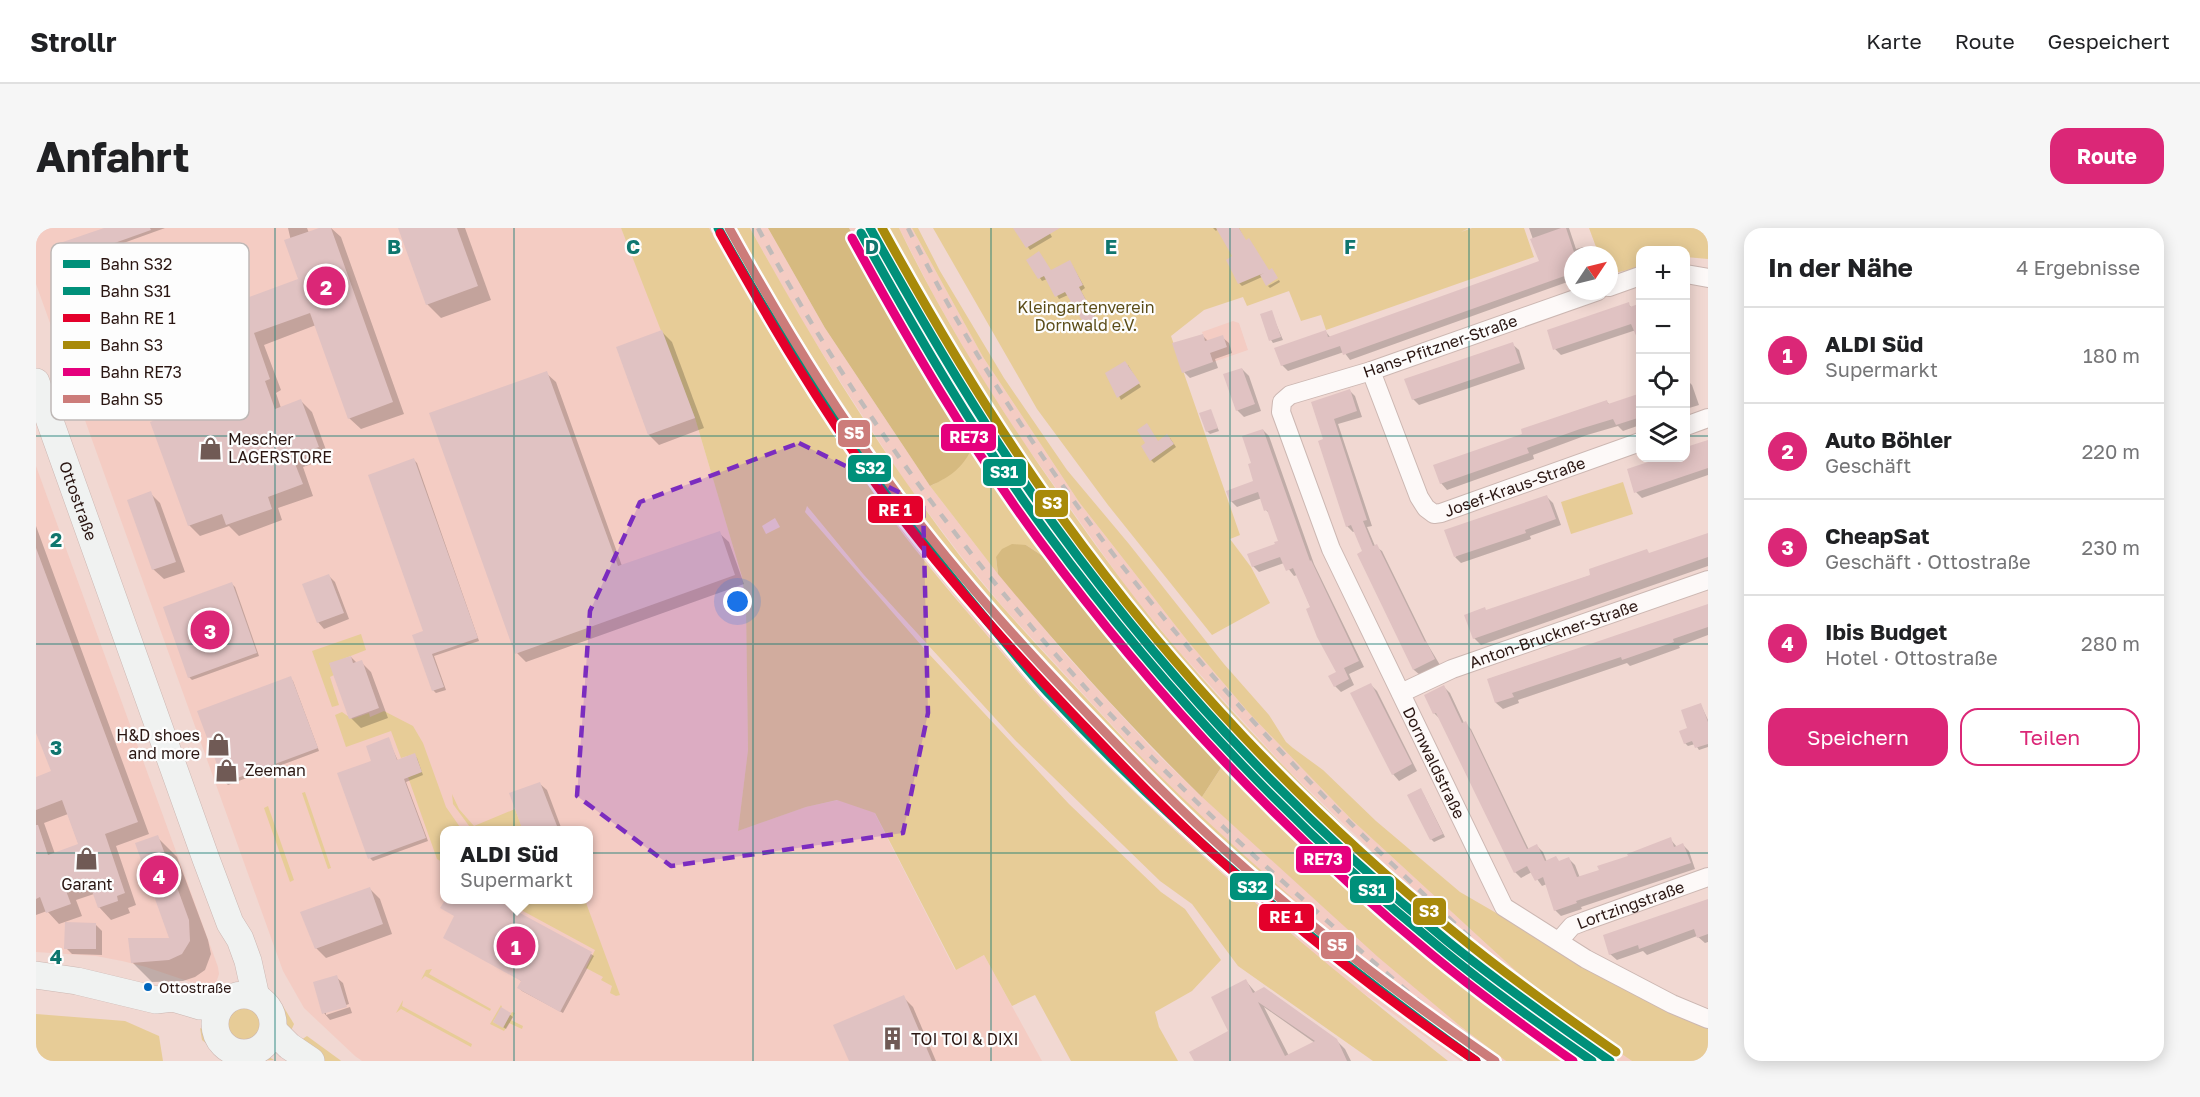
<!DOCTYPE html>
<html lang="de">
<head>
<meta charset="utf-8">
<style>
	:root { --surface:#fff; --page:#f6f6f6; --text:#202124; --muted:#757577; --line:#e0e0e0; --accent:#db2777 }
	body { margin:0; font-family:"Golos Text",sans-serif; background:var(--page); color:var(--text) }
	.controls { position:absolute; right:18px; top:18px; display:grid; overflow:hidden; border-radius:12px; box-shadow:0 3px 15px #0003 }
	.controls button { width:54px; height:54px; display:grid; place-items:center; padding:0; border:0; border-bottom:2px solid var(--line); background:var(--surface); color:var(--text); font:30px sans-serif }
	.compass { position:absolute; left:1528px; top:18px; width:54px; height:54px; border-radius:50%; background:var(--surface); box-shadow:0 3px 15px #0003; rotate:55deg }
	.you { position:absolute; left:702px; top:374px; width:21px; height:21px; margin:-15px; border:4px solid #fff; border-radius:50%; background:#1a73e8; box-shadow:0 0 0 9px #1a73e833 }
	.badge { display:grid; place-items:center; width:39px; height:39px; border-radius:50%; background:var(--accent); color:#fff; font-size:20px; font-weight:700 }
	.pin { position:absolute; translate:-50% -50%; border:3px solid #fff; box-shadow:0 2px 6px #0006 }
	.popup { position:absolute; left:404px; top:598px; width:153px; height:78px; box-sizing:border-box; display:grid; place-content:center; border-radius:12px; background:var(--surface); filter:drop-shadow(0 2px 4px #0005); font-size:20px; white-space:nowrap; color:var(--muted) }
	.popup b { font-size:22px; color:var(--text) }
	.popup::after { content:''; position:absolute; left:50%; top:100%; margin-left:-12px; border:12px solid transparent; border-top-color:var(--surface) }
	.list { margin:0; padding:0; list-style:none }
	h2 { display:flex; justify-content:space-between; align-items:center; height:78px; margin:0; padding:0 24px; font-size:26px }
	h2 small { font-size:20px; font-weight:400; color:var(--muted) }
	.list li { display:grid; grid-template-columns:39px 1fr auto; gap:18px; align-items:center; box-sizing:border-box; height:96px; padding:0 24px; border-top:2px solid var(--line) }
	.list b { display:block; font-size:22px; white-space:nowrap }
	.list p { margin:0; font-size:20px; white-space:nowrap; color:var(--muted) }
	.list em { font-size:20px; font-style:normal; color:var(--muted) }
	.actions { display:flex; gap:12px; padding:18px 24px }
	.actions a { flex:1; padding:14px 0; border:2px solid var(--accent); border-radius:18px; text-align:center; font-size:21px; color:var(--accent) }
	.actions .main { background:var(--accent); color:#fff }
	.icon { flex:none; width:33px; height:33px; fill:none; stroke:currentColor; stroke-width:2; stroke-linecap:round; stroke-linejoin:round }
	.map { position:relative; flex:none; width:1672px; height:833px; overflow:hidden; border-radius:18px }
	header { display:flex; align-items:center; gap:36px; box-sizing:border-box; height:84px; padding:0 30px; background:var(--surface); border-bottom:2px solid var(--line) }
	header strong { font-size:28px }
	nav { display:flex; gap:33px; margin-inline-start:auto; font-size:21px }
	.intro { display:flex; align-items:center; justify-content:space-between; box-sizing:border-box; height:144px; padding:0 36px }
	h1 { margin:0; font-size:42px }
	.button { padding:15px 27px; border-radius:18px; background:var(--accent); color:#fff; font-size:21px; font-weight:700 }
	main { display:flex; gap:36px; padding:0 36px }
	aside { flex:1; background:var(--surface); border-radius:18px; box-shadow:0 3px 15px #0003 }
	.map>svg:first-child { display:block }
	.built { fill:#f4ccc3; fill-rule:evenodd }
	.green { fill:#e7cc97; fill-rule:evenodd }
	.forest { fill:#d6ba80 }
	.shadow { fill:#0003; fill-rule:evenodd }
	.building { fill:#e0c2c2; fill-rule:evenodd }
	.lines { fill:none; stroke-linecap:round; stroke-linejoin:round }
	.minor-casing { stroke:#ccb7b2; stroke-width:20 }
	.secondary-casing { stroke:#ccb7b2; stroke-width:28 }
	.minor { stroke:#fdf9f8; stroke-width:18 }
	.secondary { stroke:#f0f2f1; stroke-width:27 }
	.rail { stroke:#c1bbb9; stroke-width:4.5; stroke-dasharray:10 10; stroke-linecap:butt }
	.rail-1-casing { stroke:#fdfdfd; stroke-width:14 }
	.rail-2-casing { stroke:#fdfdfd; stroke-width:14 }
	.rail-3-casing { stroke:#fdfdfd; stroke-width:14 }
	.rail-4-casing { stroke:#fdfdfd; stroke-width:14 }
	.rail-5-casing { stroke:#fdfdfd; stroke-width:14 }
	.rail-6-casing { stroke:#fdfdfd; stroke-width:14 }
	.rail-1 { stroke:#00907a; stroke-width:9 }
	.rail-2 { stroke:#00907a; stroke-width:9 }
	.rail-3 { stroke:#e4002b; stroke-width:9 }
	.rail-4 { stroke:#a88a0a; stroke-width:9 }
	.rail-5 { stroke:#e5007d; stroke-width:9 }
	.rail-6 { stroke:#cc7c7a; stroke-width:9 }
	.marked { fill:#7b2cbf; fill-opacity:0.2; stroke:#7b2cbf; stroke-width:4.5; stroke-dasharray:12 8; stroke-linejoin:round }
	.grid { fill:none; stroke:#0f766e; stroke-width:1.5; stroke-opacity:0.55 }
	.bus-dot { fill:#0065bd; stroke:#fdfdfd; stroke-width:2 }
	.labels { text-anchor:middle; stroke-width:4.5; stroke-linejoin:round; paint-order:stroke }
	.bus-label { font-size:14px; fill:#2a1612; stroke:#fdfdfd; text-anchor:start }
	.park-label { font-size:16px; fill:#5b4c17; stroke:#fdfdfd }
	.street-label { font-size:16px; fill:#2a1612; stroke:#fdfdfd }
	.poi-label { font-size:16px; fill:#2a1612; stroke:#fdfdfd; text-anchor:start }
	.key { fill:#fdfdfd; stroke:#beb8b6; stroke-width:1.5 }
	.key-label { font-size:16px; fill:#2a1612 }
	.grid-label { font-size:20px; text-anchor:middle; font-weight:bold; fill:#0f766e; stroke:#fdfdfd; stroke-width:4.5; stroke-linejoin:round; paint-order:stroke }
	.line-badge { stroke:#fdfdfd; stroke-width:2 }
	.badge-label { font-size:16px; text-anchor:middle; font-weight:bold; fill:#fff }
</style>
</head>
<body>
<header>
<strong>Strollr</strong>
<nav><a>Karte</a><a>Route</a><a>Gespeichert</a></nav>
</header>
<div class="intro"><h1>Anfahrt</h1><a class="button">Route</a></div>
<main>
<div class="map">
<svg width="1672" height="833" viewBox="0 0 1672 833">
	<rect width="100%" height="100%" fill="#f1d8d2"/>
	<g class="built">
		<path d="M0,0H585L626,102L659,190L706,349L710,379L712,522L702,603L770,579L849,562L839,586L919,742L948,727L1006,833H326L319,828L268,780L247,743L0,56ZM408,602H552V672H408Z"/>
		<polygon points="673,0 701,0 767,116 801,171 866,262 920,332 980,404 1028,456 1108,539 1253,668 1154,578 1110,534 967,379 925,328 872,258 800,147 760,83 714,0 732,0 789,100 894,258 945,324 1030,427 1118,523 1166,569 1424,798 1470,833 1424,833 1306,750 1144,607 1013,479 930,382 858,293 774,169 695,41"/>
		<polygon points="813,0 842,0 885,80 1005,270 1087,376 1155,460 1195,504 1280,588 1327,632 1450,734 1250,540 1140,420 1091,360 986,212 941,143 897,66 863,0 876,0 947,129 1043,274 1150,411 1213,485 1316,592 1481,744 1596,833 1543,833 1408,735 1294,632 1192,529 1151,481 1091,422 1033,346 926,193 886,131 844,58"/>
		<polygon points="1197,93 1203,95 1212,122 1177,134 1166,104"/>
		<polygon points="0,238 182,739 183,746 181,752 178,757 172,760 110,739 86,733 60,728 0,724"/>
	</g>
	<g class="green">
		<path d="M585,0H673C728,100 789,199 856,291C887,333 922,373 956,413C976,436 995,460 1015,481C1138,609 1273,724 1412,833H1337L1202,738L1156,676L1124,653L979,512L828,347L771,278L769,284L892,425L1033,576L1125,664L1149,681L1185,732L1156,763L1119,784L1123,799L1142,833H1035L999,767L976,778L948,727L920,742L839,585L801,572L770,579L702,603L712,522L710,379L706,349L659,190ZM739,290L744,299L730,306L726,298Z"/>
		<path d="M701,0H714C776,113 845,225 924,328C963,377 1007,424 1050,470C1071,492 1091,515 1112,536C1162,586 1215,634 1268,680C1035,494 843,262 701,0Z"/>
		<path d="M842,0H863C908,93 963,180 1022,264C1059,317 1097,370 1140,420C1235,531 1342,634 1451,733L1450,735C1361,662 1275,588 1196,505C1168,475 1143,444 1117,413C1078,366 1038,319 1004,269C944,182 891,92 842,0Z"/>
		<polygon points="876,0 882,0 904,43 968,150 1031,242 1093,316 1188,436 1233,487 1250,514 1257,520 1287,542 1340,593 1424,664 1631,784 1672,801 1672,833 1596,833 1580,822 1481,744 1316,592 1213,485 1150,411 1043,274 947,129"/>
		<polygon points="897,0 1433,0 1425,4 1436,0 1488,0 1498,29 1290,102 1285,87 1265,93 1253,63 1211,78 1207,69 1168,82 1135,108 1204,307 1194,311 1215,339 1234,375 1176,407 1072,277 1001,181"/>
		<polygon points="1553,0 1672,0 1672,31 1650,29 1650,22 1604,22 1604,39 1579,45 1577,38 1573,39 1573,27 1563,27"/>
		<path d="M939,212L1031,344L990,317L960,329L962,346L894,258C914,249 932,232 939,212Z"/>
		<polygon points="1587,254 1597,286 1535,306 1525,274"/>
		<polygon points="325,406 330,422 294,436 298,447 294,449 303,477 296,479 276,423"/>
		<polygon points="348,483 377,498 387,515 410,579 426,602 408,602 408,635 401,631 372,549 385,544 378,526 365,530 355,503 310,519 299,487 306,484 316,491 333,485 334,489"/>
		<polygon points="1192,529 1294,632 1408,735 1543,833 1470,833 1424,798 1342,729 1166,569"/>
		<polygon points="269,564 295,640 292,641 266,565"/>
		<polygon points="416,566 423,581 438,598 479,581 487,602 436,602 417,576"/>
		<polygon points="232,578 258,652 254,654 228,580"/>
		<polygon points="473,672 549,672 584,767 580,768 574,765 576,758 565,752 567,749 550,740 559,722 474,676 478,674"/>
		<polygon points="396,741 393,746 455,781 454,783 389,748 385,752 390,742"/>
		<polygon points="242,770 258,796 254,805 246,800 239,777"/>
		<polygon points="367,772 366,778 436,816 435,819 365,781 360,785"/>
		<polygon points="465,777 466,779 457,794 467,799 476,784 479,785 475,792 487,798 486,801 473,795 468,803 454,796"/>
		<circle cx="209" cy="796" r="18"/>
		<polygon points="0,786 89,793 123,808 127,833 0,833"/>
		<path d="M164,800C173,804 174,808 181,816C194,833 212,833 230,827L238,832L192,833L166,812Z"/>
		<polygon points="271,808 304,832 305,833 284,833 265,812"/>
	</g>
	<g class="forest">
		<path d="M732,0H813C852,73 892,144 939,212C931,236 917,248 894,258L789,100Z"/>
		<path d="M976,316L990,317L1031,344L1091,422L1152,481L1192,529L1166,569C1093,498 1026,423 962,346L960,329L966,321Z"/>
	</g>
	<g class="shadow">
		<polygon points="72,0 129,0 35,34 32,31"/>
		<polygon points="252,0 271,0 273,5 287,0 295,0 305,9 368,186 325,201 313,190 280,97 228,117 245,162 240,165 245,180 265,173 276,184 293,230 267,239 277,268 242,280 246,292 203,308 193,298 164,308 153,297 133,188 121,156 120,157 108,146 264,52"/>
		<polygon points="364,0 429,0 455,72 405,90 391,76"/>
		<polygon points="979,0 1011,0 1016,9 994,22"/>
		<polygon points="1177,0 1203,0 1210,14 1233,43 1226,49 1206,58 1203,55 1198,29 1182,1 1180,3"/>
		<polygon points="1493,0 1533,0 1540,21 1547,19 1554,27 1537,27 1537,52 1314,132 1308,124 1252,143 1246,137 1290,104 1295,110 1505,34"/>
		<polygon points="992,32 1016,44 1036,37 1049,60 1045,63 1063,96 1054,101 1032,67 1023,71 1011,51 1006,53"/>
		<polygon points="1243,52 1244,54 1234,60 1232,58"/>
		<polygon points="1650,72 1654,83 1650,84"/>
		<polygon points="1592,76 1596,80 1600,102 1525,127 1519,121"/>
		<polygon points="1235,84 1247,112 1237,115 1235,112"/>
		<polygon points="626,104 636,114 668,200 623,217 613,207 582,120"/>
		<polygon points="1166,107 1173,114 1186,109 1193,115 1196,125 1179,131 1182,140 1154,150 1148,144"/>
		<polygon points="1476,116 1483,122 1489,141 1383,177 1377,171"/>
		<polygon points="68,123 74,130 86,163 61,171 55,165"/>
		<polygon points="1092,137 1105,159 1085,172 1071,145"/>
		<polygon points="1206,141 1213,148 1225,183 1208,189 1201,182"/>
		<polygon points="510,145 520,154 586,338 683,305 693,314 708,356 490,434 481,425"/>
		<polygon points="1650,151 1656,157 1663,177 1650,181"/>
		<polygon points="1314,163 1319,168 1326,189 1302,196 1336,298 1331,299 1339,318 1346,323 1392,417 1404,437 1384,447 1378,442 1323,326 1328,324 1319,303 1317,304 1311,298 1289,212 1276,175"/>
		<polygon points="1604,167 1604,197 1587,203 1582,198 1551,207 1497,227 1498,231 1411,262 1405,255 1488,206 1570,173 1574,177"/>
		<polygon points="1174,183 1183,203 1174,206 1171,203"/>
		<polygon points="1227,202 1233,208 1278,336 1328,439 1313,446 1318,457 1305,464 1299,458 1302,444 1261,347 1258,348 1248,335 1223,344 1217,338 1244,314 1235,287 1230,282 1226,270 1201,279 1195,273 1219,253 1217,236"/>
		<polygon points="1134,210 1140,219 1118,235 1115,232 1111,216"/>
		<polygon points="1672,214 1672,247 1606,270 1600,264 1592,242 1627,230 1650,230 1650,222"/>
		<polygon points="378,232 381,235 443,413 398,428 410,462 400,465 397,462 389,404"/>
		<polygon points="114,265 124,275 149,344 128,351 117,341"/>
		<polygon points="1511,269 1517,275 1525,297 1494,308 1495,311 1425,335 1419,329"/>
		<path d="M0,298L113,606L80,618L100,677L92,680L94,685L75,692L63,679L58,666L40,672L46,688L23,696L11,683L0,687V550L17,544L0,499ZM32,586L43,617L19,626L8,595Z"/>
		<polygon points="1672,307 1672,338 1445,417 1438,410 1451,383"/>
		<polygon points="292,347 299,354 313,391 288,401 282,394"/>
		<polygon points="196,356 199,359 223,428 156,452 153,449"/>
		<polygon points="1672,377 1672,407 1643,418 1644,420 1594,438 1591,435 1482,472 1483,475 1467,481 1460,475 1453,451"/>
		<polygon points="315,429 321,435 325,434 335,444 352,490 325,500 315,490"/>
		<polygon points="254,450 257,453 283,523 192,557 189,554"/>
		<polygon points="1335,457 1341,463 1381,543 1363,553 1357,546"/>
		<polygon points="1408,459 1414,465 1428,495 1435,501 1493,622 1501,618 1507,624 1511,634 1524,634 1533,631 1539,637 1544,650 1565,643 1634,611 1641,619 1647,617 1653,623 1659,641 1545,679 1546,681 1525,688 1519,682 1511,656 1506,658 1496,644 1485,650 1479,644 1405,492 1398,485"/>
		<polygon points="1665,477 1672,492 1672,519 1663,522 1659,516 1652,518 1649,515 1653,501"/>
		<polygon points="352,511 362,533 378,527 381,530 387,547 370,554 392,613 337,633 334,630 337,534"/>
		<polygon points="504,556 511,562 526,602 489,602"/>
		<polygon points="1387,565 1409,609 1398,614 1395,611"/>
		<polygon points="121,609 141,629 172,712 175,726 169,742 159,749 147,753 116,754 96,734 135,712"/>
		<polygon points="334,661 344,671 356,706 290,730 280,720"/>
		<polygon points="411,672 457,672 555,726 558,728 527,785 486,763 483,760 486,754 420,688 406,680"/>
		<polygon points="1672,673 1672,714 1669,715 1661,708 1611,727 1607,723 1581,732 1574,726"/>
		<polygon points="60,697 66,703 66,727 36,726 30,720"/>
		<polygon points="300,749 307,755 313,776 290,784 290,787 314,779 316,785 294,792 288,785"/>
		<path d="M1210,753L1220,765L1300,812L1309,821L1315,833H1160L1195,803ZM1228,779L1279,815L1253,828Z"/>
		<polygon points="867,769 877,779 900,833 814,833"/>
		<polygon points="466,781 477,789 470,801 462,796"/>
	</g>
	<g class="building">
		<polygon points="68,0 114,0 115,2 31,32 24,15"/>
		<polygon points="283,0 295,0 357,174 312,191 274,85 218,105 234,151 229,153 239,181 265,171 283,219 256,228 267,256 232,269 236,281 190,297 186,286 152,298 114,194 131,187 115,144 107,147 95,113 262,51 248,12"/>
		<polygon points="362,0 421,0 442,58 390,77"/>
		<polygon points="977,0 1024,0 990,20"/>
		<polygon points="1180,0 1203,0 1210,12 1213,10 1233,42 1236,40 1242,50 1230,58 1224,47 1228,45 1202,56 1190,32 1196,28"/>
		<polygon points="1525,0 1530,0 1539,27 1537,27 1537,45 1307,127 1304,118 1245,138 1238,120 1290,102 1292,109 1503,33 1494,11"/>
		<polygon points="1003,23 1015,42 1034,32 1047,57 1043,59 1061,93 1050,99 1029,64 1019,69 1008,48 1002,51 990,32"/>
		<polygon points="1593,74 1594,79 1605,75 1605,119 1595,96 1517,122 1511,102"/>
		<polygon points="1236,82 1245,109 1233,113 1224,86"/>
		<polygon points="626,102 659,190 612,207 580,119"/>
		<polygon points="1167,106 1169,113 1187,107 1191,119 1174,125 1177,134 1146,145 1136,115"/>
		<polygon points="1477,114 1484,135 1376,172 1368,151"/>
		<polygon points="68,121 81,157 53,166 41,130"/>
		<polygon points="1089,133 1104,155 1081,170 1069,145"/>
		<polygon points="1206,140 1219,176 1200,183 1187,146"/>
		<polygon points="511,143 582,338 684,303 699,347 479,426 393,185"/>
		<polygon points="1314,161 1321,183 1298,191 1331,292 1327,293 1337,318 1341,316 1389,414 1390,413 1399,431 1377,442 1321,326 1326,323 1315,297 1310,299 1282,213 1287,211 1275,174"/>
		<polygon points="1605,165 1605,189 1580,197 1577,191 1544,201 1491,220 1493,225 1404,256 1397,237 1486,206 1485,201 1571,172 1572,176"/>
		<polygon points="1175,181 1182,200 1170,204 1163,185"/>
		<polygon points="1111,195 1122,213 1131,206 1138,216 1114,233 1105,218 1109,215 1101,202"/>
		<polygon points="1227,201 1274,333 1275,332 1323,433 1308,440 1313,451 1298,459 1292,448 1300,444 1281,409 1270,381 1274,379 1257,340 1250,343 1244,329 1216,339 1211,326 1239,316 1238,314 1242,313 1231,282 1228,283 1222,264 1194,274 1190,263 1217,253 1212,236 1215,235 1206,208"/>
		<polygon points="1672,212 1672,240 1598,265 1591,241 1615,233 1614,230 1650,230 1650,219"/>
		<polygon points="378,230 442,410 396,426 408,459 396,463 376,407 387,403 332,247"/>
		<polygon points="115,263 140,334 116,342 91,272"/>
		<polygon points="1511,267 1520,291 1489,302 1490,305 1418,329 1408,302"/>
		<polygon points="1672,305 1672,329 1437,411 1428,387 1449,379 1450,382 1554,347 1553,341 1611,321 1613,325"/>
		<polygon points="0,320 102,594 69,606 89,665 81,668 82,673 62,680 52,652 29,660 35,676 10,685 4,669 0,671 0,597 2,597 12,627 42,616 26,572 0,582 0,549 15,543 0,505"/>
		<polygon points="293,346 308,385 281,395 266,356"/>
		<polygon points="196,354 221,425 152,450 127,379"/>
		<polygon points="1672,376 1672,399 1637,411 1638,414 1586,432 1585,429 1476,465 1478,469 1459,475 1451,451"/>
		<polygon points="315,428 317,435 326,432 343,480 313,491 293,435"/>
		<polygon points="255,448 282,520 188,555 161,483"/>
		<polygon points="1335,455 1376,536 1356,547 1314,465"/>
		<polygon points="1408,457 1426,495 1430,493 1491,621 1501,616 1509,633 1520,628 1523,633 1533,629 1541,649 1563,642 1561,638 1592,628 1591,626 1635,609 1638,619 1647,615 1655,635 1540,673 1541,675 1518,683 1507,649 1499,653 1491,638 1478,645 1400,485 1397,486 1388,467"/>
		<polygon points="1665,475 1672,494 1672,516 1659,520 1656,513 1648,516 1643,503 1651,500 1645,482"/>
		<polygon points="353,509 361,532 379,525 386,544 368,551 390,610 332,631 301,545 335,533 330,518"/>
		<polygon points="504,554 514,580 523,603 487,603 479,581 473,565"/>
		<polygon points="1385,560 1407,606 1394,612 1371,567"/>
		<polygon points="122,607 153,692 154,713 146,726 133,732 95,735 92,710 133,710 99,615"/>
		<polygon points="334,659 347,696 279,721 264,684"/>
		<polygon points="1672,671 1672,706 1661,710 1658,701 1603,721 1602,717 1573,727 1567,707"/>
		<polygon points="409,672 460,672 556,724 524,784 481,760 485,753 407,710 418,688 404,680"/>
		<polygon points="29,694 60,695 60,721 28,721"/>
		<polygon points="301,747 311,779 286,786 277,754"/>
		<path d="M1210,751L1217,765L1228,759L1301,811L1311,833H1158L1153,824L1192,803L1175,769ZM1222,774L1279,813L1249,828Z"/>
		<polygon points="868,767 896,833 813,833 797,797"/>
		<polygon points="465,779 475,785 467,800 457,794"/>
	</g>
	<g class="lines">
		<defs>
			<g id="minor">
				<polyline points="1650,46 1672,50"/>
				<polyline points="1573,59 1604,48"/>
				<path id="s1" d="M1562,63L1335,143L1254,167L1246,174L1245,184L1295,321L1468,679L1550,731L1636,776L1672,791"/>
				<path id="s2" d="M1335,143L1383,269L1390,280L1398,286L1405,285L1604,214"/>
				<polyline points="1650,198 1672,190"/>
				<path id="s3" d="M1365,465L1416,441L1672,352"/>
				<path id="s4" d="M1523,713L1536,698L1549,693L1672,649"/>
			</g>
			<g id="secondary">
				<path id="s5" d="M0,154L170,631L194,695L204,711L212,733L220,769"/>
				<polyline points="0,747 41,753 120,772 137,770 164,778 185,778"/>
				<circle cx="208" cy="796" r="29"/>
				<polyline points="237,802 253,818 275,833"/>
			</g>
		</defs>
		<use href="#minor" class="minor-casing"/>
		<use href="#secondary" class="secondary-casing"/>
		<use href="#minor" class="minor"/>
		<use href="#secondary" class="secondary"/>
		<g class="rail">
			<path d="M722,0C853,248 1035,465 1244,651C1313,712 1380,774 1453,829"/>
			<path d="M872,0C1000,257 1186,477 1394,672C1453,728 1512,783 1576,833"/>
		</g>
		<defs>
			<g id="rail-1">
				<path d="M682,0C760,140 850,272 953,395C974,420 994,446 1016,469C1143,606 1288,724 1440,833"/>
				<path d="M834,0C891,102 950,203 1019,298C1131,451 1264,592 1410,712C1463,755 1518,794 1574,833"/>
			</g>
			<path id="rail-2" d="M825,5C882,108 941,210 1011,305C1124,458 1256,599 1403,719C1452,760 1504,797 1556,833"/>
			<path id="rail-3" d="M684,5C732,91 782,176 840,256C900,338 966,412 1036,485C1085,536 1133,587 1185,633C1266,706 1351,772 1440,833"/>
			<path id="rail-4" d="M846,0C901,100 959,198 1026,290C1137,443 1271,585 1418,704C1470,747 1525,786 1580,824"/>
			<path id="rail-5" d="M816,10C873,114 933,217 1003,312C1116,465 1248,605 1395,726C1441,764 1489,799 1537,833"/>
			<path id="rail-6" d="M693,0C740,85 790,169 848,248C906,329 972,403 1041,475C1090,526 1139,578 1192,625C1276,701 1366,769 1459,833"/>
		</defs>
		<use href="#rail-1" class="rail-1-casing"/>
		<use href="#rail-2" class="rail-2-casing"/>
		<use href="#rail-3" class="rail-3-casing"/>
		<use href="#rail-4" class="rail-4-casing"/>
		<use href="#rail-5" class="rail-5-casing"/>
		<use href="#rail-6" class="rail-6-casing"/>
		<use href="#rail-1" class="rail-1"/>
		<use href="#rail-2" class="rail-2"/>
		<use href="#rail-3" class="rail-3"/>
		<use href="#rail-4" class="rail-4"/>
		<use href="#rail-5" class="rail-5"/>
		<use href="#rail-6" class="rail-6"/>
	</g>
	<path class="marked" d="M763,215L887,276L892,485L867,605L635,638L541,568L554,383L604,274Z"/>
	<path class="grid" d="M239,0V833M478,0V833M717,0V833M955,0V833M1194,0V833M1433,0V833M0,208H1604M1650,208H1672M0,416H1672M0,625H1672"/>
	<defs>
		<symbol id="shop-bare" viewBox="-9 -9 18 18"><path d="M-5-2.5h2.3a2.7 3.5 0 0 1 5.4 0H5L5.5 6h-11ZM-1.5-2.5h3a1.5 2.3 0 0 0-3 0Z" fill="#705a55" stroke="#fdfdfd" stroke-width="2.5" paint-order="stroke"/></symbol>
		<symbol id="building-bare" viewBox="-9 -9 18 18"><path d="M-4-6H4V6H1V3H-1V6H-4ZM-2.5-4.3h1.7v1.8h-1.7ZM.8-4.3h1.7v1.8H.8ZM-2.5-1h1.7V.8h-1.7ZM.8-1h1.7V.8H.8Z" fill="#705a55" stroke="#fdfdfd" stroke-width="2.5" paint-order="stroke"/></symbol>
	</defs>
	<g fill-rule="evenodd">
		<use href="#shop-bare" x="158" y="204" width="33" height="33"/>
		<use href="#shop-bare" x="166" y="500" width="33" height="33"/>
		<use href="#shop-bare" x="174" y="526" width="33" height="33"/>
		<use href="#shop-bare" x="34" y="614" width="33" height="33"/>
		<use href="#building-bare" x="840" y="794" width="33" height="33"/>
	</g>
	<circle class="bus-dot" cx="112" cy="759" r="5"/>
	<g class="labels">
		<g class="bus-label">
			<text x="123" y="765">Ottostraße</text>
		</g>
		<g class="park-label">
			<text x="1050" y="85">Kleingartenverein<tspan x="1050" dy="18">Dornwald e.V.</tspan></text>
		</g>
		<g class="street-label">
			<text transform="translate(1404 118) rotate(-19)" y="6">Hans-Pfitzner-Straße</text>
			<text dy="6" stroke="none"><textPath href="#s2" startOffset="243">Josef-Kraus-Straße</textPath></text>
			<text dy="6" stroke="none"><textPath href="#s5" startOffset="126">Ottostraße</textPath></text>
			<text dy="6" stroke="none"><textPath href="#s3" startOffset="164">Anton-Bruckner-Straße</textPath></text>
			<text dy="6" stroke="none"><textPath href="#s1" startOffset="729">Dornwaldstraße</textPath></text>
			<text dy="6" stroke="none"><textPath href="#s4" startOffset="82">Lortzingstraße</textPath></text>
		</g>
		<g class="poi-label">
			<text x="192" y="217">Mescher<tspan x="192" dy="18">LAGERSTORE</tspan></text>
			<text x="164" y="513" text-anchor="end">H&amp;D shoes<tspan x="164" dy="18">and more</tspan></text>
			<text x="209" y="548">Zeeman</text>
			<text x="51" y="662" text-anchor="middle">Garant</text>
			<text x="875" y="817">TOI TOI &amp; DIXI</text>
		</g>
	</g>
	<rect x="15" y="15" width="198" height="177" rx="9" class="key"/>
	<rect x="27" y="32" width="27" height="8" fill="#00907a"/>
	<rect x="27" y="59" width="27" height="8" fill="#00907a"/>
	<rect x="27" y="86" width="27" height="8" fill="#e4002b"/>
	<rect x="27" y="113" width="27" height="8" fill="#a88a0a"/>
	<rect x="27" y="140" width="27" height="8" fill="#e5007d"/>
	<rect x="27" y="167" width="27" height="8" fill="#cc7c7a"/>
	<g class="key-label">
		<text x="64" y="42">Bahn S32</text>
		<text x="64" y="69">Bahn S31</text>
		<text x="64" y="96">Bahn RE 1</text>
		<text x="64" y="123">Bahn S3</text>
		<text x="64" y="150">Bahn RE73</text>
		<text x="64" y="177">Bahn S5</text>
	</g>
	<g class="grid-label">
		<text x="358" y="26">B</text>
		<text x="597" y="26">C</text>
		<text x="836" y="26">D</text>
		<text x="1075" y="26">E</text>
		<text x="1314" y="26">F</text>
		<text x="20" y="319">2</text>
		<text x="20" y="527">3</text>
		<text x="20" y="736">4</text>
	</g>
	<g class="line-badge">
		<rect x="801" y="191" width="34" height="29" rx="6" fill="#cc7c7a"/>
		<rect x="904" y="195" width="57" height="29" rx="6" fill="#e5007d"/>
		<rect x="811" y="226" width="45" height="29" rx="6" fill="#00907a"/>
		<rect x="946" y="230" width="45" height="29" rx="6" fill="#00907a"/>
		<rect x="998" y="261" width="35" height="29" rx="6" fill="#a88a0a"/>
		<rect x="831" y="267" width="57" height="29" rx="6" fill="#e4002b"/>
		<rect x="1259" y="617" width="57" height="29" rx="6" fill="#e5007d"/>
		<rect x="1193" y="644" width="45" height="29" rx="6" fill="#00907a"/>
		<rect x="1313" y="647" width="46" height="29" rx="6" fill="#00907a"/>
		<rect x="1376" y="669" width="35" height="29" rx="6" fill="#a88a0a"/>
		<rect x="1222" y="675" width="57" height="29" rx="6" fill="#e4002b"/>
		<rect x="1284" y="703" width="35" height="29" rx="6" fill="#cc7c7a"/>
	</g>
	<g class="badge-label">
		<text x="818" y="211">S5</text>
		<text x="933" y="215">RE73</text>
		<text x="834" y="246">S32</text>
		<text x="968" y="250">S31</text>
		<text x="1016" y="281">S3</text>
		<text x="859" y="288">RE 1</text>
		<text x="1287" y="637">RE73</text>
		<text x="1216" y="665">S32</text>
		<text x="1336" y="668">S31</text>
		<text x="1393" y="689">S3</text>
		<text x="1250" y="695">RE 1</text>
		<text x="1301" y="723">S5</text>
	</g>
</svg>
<div class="controls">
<button>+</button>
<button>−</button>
<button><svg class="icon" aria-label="locate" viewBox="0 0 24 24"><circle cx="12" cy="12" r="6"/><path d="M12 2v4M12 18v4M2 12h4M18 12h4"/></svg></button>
<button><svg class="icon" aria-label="layers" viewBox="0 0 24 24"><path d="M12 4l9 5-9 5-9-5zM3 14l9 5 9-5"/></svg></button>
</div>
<svg class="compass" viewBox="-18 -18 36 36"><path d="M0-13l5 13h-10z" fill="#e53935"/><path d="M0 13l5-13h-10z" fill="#757577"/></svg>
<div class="you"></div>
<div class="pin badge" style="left:480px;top:718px">1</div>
<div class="popup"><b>ALDI Süd</b>Supermarkt</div>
<div class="pin badge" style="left:290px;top:58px">2</div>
<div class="pin badge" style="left:174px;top:402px">3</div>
<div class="pin badge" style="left:123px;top:647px">4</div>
</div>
<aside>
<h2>In der Nähe<small>4 Ergebnisse</small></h2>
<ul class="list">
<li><span class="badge">1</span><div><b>ALDI Süd</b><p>Supermarkt</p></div><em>180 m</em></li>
<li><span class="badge">2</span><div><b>Auto Böhler</b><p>Geschäft</p></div><em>220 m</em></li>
<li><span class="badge">3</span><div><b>CheapSat</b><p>Geschäft · Ottostraße</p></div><em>230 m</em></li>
<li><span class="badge">4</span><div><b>Ibis Budget</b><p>Hotel · Ottostraße</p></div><em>280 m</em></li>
</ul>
<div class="actions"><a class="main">Speichern</a><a>Teilen</a></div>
</aside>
</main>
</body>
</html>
